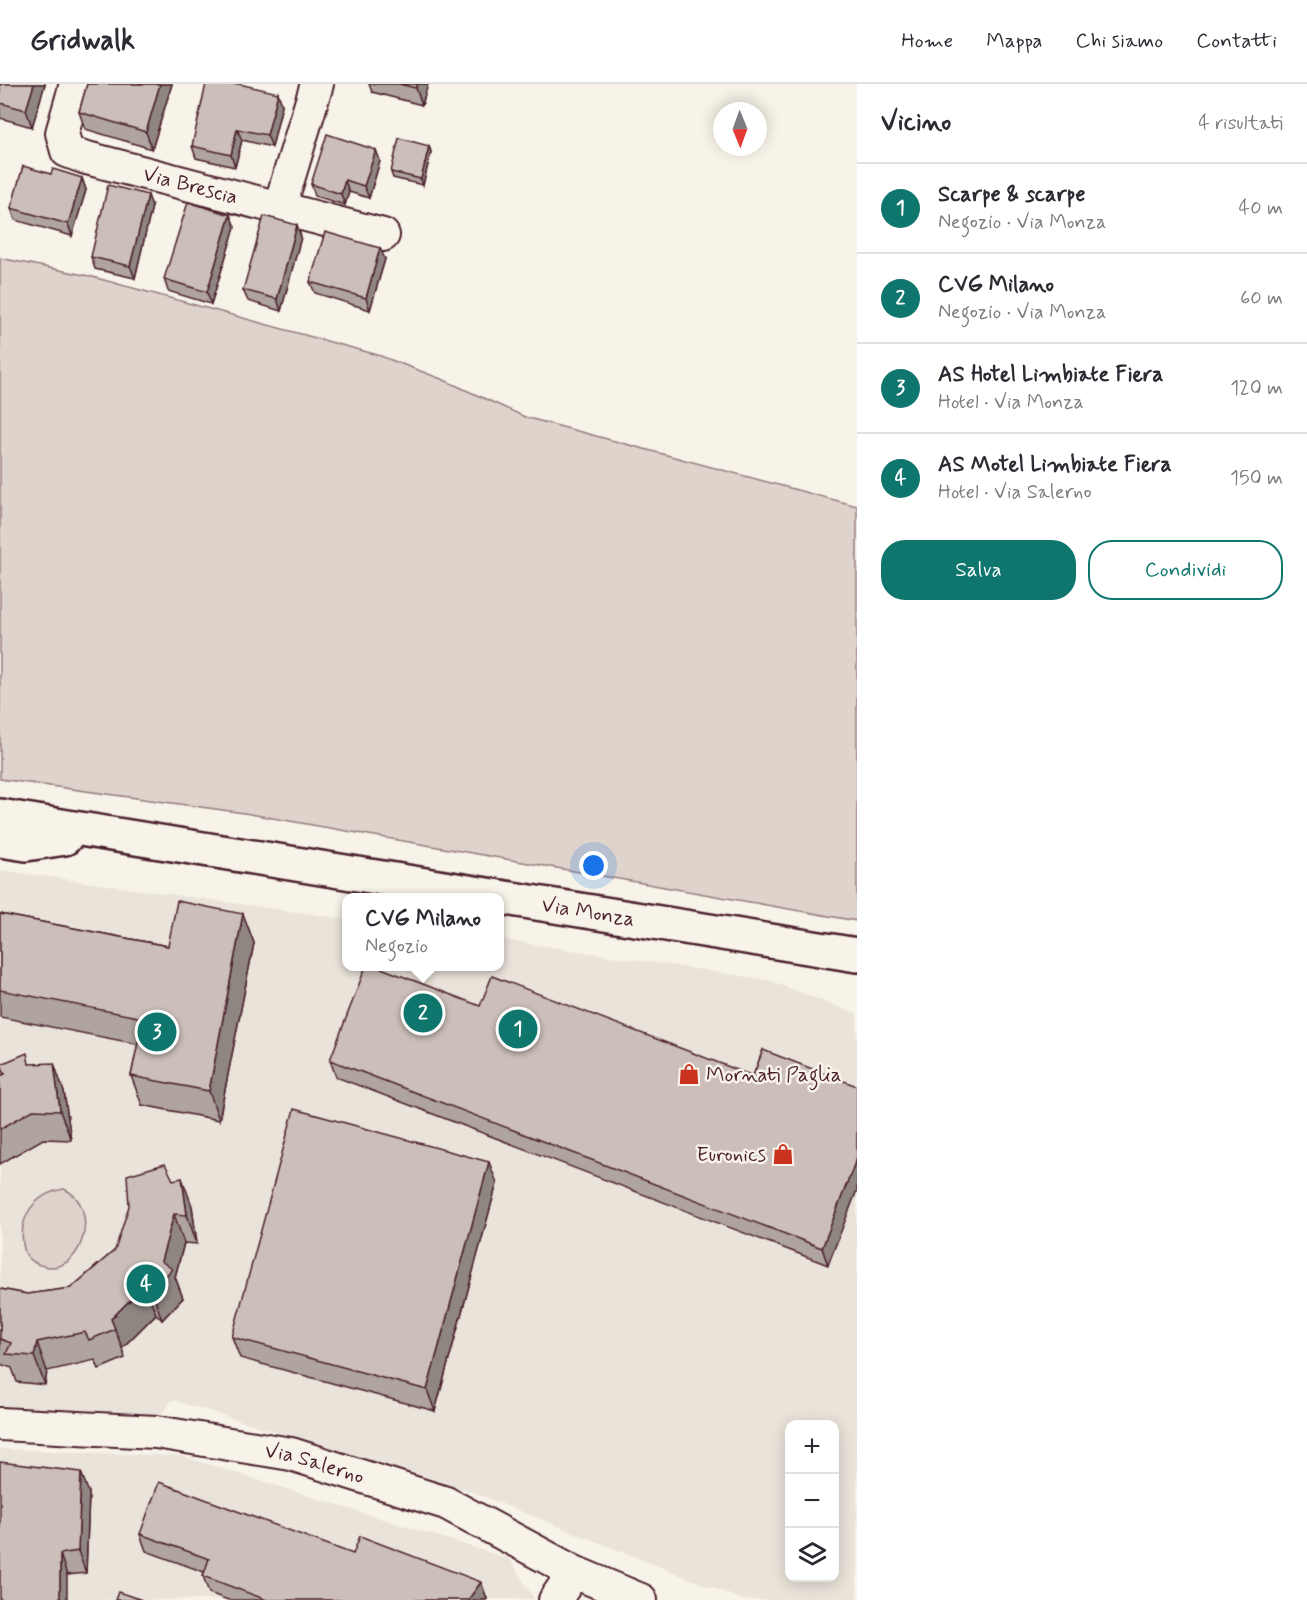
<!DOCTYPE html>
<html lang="it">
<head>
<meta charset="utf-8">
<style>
	:root { --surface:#fff; --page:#f2f2f3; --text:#2b2b33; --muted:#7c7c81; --line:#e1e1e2; --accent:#0f766e }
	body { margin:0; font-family:Mynerve,sans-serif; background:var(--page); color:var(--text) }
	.controls { position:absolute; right:18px; bottom:18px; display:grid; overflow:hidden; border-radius:12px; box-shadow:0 3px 15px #0003 }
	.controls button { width:54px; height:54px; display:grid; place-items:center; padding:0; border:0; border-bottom:2px solid var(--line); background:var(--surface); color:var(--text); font:30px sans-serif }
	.compass { position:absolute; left:713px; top:18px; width:54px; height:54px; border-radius:50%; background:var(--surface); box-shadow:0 3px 15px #0003; rotate:179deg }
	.you { position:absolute; left:594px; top:782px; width:21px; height:21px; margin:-15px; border:4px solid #fff; border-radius:50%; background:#1a73e8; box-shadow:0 0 0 9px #1a73e833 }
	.badge { display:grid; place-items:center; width:39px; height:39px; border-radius:50%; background:var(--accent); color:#fff; font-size:20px; font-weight:700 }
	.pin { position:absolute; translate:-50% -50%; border:3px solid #fff; box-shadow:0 2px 6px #0006 }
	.popup { position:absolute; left:342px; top:809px; width:162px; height:78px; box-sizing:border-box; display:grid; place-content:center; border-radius:12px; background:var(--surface); filter:drop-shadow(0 2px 4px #0005); font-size:20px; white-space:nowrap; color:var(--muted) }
	.popup b { font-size:22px; color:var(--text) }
	.popup::after { content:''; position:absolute; left:50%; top:100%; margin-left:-12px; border:12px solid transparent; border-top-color:var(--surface) }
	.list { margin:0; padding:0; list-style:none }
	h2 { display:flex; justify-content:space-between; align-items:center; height:78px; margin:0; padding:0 24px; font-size:26px }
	h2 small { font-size:20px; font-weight:400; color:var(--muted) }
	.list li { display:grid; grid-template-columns:39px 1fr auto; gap:18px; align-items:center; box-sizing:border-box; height:90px; padding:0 24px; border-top:2px solid var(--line) }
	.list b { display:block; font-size:22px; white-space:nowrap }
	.list p { margin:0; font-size:20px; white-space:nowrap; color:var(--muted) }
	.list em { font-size:20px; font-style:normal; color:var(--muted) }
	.actions { display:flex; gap:12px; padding:18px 24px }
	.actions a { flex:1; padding:14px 0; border:2px solid var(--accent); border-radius:24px; text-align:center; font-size:21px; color:var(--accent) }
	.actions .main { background:var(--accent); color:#fff }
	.icon { flex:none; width:33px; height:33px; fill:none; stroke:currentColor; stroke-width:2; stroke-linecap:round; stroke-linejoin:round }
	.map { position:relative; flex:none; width:857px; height:1516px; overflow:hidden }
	header { display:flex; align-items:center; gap:36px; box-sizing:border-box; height:84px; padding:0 30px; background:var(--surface); border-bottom:2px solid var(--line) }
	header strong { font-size:28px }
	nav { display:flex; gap:33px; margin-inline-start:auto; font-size:21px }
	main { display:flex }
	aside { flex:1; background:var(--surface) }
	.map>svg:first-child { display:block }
	.built { fill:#eae3da; fill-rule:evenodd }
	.green { fill:#ded4cc; stroke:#947a7c; stroke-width:1.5 }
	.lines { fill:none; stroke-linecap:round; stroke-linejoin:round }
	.minor-casing { stroke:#4a1f2b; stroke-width:36 }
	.primary-casing { stroke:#4a1f2b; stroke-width:38 }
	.minor { stroke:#f7f3e8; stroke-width:32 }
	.primary { stroke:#f7f3e8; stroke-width:33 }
	.wall { fill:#afa49f; stroke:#4a1f2b; stroke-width:1.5 }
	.shaded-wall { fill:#8f8682; stroke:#4a1f2b; stroke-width:1.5 }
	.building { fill:#ccbfb9; stroke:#4a1f2b; stroke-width:1.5 }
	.labels { text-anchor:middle; stroke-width:5; stroke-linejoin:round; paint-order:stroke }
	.street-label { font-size:21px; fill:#4a1f2b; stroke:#f7f3e8 }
	.poi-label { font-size:21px; fill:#4a1f2b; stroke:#f7f3e8; text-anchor:start }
</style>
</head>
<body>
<header>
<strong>Gridwalk</strong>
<nav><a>Home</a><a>Mappa</a><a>Chi siamo</a><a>Contatti</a></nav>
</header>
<main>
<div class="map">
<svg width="857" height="1516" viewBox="0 0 857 1516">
	<rect width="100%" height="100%" fill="#f7f3e8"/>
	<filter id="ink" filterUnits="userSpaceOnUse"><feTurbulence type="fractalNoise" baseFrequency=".0167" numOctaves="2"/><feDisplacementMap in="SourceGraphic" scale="12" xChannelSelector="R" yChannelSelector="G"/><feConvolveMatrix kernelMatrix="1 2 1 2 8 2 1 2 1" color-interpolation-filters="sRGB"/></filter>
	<g filter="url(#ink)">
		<g class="built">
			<path d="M0,786L346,835V882H500V855L768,896L857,930V1516H743L467,1406L172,1316L158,1335L0,1327ZM790,1340H834V1494H790Z"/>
			<polygon points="0,1365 182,1372 510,1475 534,1515 0,1516"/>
		</g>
		<g class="green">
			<polygon points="0,174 89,192 378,271 444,296 525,333 857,422 857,837 244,729 0,695"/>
			<path d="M64,1105C103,1122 82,1196 40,1181C32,1178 26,1174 24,1165C17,1135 33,1110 64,1105Z"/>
		</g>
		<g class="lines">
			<defs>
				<g id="minor">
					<path id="s1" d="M76,0L62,49L67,67L83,73L383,151"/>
					<polyline points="280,122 317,0"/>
					<path id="s2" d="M0,1340L156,1348L291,1370L446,1419L574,1488L555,1516"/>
					<polyline points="574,1488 641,1516"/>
				</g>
				<g id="primary">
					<path id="s3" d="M0,732L857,871"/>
					<polyline points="0,756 26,760 65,754"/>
				</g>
			</defs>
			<use href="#minor" class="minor-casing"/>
			<use href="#primary" class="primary-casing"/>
			<use href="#minor" class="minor"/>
			<use href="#primary" class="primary"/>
		</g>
		<g class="wall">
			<polygon points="0,0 45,0 32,43 0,34"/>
			<polygon points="87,0 172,0 152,65 85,45 79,28"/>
			<polygon points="369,0 428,0 422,21 372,8"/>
			<polygon points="278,9 282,21 272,63 242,56 235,83 196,74 192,62"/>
			<polygon points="429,62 431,68 423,101 393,94 391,88"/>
			<polygon points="376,66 380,77 369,114 349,108 345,121 315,112 311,100"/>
			<polygon points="82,94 86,106 72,152 15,136 11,124"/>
			<polygon points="152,122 135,194 95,185 91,173"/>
			<polygon points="230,131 235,143 211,220 168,207 164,195"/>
			<polygon points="297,141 301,153 281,227 248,217 243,206"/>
			<polygon points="385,175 370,226 315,209 310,198"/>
			<polygon points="0,830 168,862 243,830 254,859 219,1036 142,1021 131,992 138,960 0,933"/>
			<polygon points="480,922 753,992 763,966 828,1181 336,993 330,976"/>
			<polygon points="1,980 30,980 64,1008 71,1056 43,1055 0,1080 0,992 4,990"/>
			<polygon points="173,1096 192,1122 197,1160 184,1159 175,1193 183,1214 162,1236 156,1230 122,1264 125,1274 99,1285 95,1276 47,1287 45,1301 17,1298 12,1284 0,1280 0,1205 27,1210 71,1204 115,1166"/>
			<polygon points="497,1099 435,1327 240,1274 232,1253"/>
			<polygon points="89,1409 86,1489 67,1491 0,1516"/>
			<polygon points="140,1450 353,1470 481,1498 487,1515 486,1516 228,1516 209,1509 203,1492 204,1488 146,1467"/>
		</g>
		<g class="shaded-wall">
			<polygon points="34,0 45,0 32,43 26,26"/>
			<polygon points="160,0 172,0 152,65 146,48"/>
			<polygon points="417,0 428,0 422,21 416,4"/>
			<polygon points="278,9 282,21 272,63 267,51"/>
			<polygon points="237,45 242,56 235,83 231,71"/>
			<polygon points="429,62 431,68 423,101 421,95"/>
			<polygon points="376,66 380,77 369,114 364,102"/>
			<polygon points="82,94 86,106 72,152 68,140"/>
			<polygon points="345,96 349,108 345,121 341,110"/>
			<polygon points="148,111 152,122 135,194 130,182"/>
			<polygon points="230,131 235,143 211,220 207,208"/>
			<polygon points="297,141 301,153 281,227 277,215"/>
			<polygon points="380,164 385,175 370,226 366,214"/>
			<polygon points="243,830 254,859 219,1036 209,1007"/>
			<polygon points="54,979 64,1008 71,1056 60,1027"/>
			<polygon points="857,1073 857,1106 828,1181 822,1164"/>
			<polygon points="489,1078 497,1099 435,1327 427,1306"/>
			<polygon points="182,1094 192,1122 197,1160 187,1131"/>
			<polygon points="174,1130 184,1159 175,1193 183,1214 162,1236 152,1207 161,1177"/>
			<polygon points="145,1201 156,1230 122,1264 111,1235"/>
			<polygon points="37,1258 47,1287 45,1301 34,1272"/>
			<polygon points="81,1388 89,1409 86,1489 78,1467"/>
			<polygon points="60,1470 67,1491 67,1516 60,1516"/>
			<polygon points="481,1498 487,1515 486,1516 468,1516"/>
		</g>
		<g class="building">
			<polygon points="0,0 34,0 26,26 0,19"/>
			<polygon points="87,0 160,0 146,48 79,28"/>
			<polygon points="206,0 239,0 278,9 267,51 237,45 231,71 192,62"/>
			<polygon points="399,0 417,0 416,4"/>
			<polygon points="327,50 376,66 364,102 345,96 341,110 311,100"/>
			<polygon points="399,54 429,62 421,95 391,88"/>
			<polygon points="23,82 51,90 53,85 82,94 68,140 11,124"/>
			<polygon points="108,101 148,111 130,182 91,173"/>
			<polygon points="188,118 230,131 207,208 164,195"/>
			<polygon points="264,132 297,141 277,215 243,206"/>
			<polygon points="325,148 380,164 366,214 310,198"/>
			<polygon points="177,817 243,830 209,1007 131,992 143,934 0,906 0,830 168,862"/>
			<polygon points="366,882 376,882 480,922 492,892 753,992 763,966 857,1002 857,1073 822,1164 330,976"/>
			<polygon points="27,969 29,980 54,979 60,1027 33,1026 0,1045 0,992 5,990 1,980"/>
			<polygon points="294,1025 489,1078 427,1306 232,1253"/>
			<polygon points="165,1080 173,1096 182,1094 187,1131 174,1130 161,1177 172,1185 152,1207 145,1201 111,1235 115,1245 89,1256 85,1248 37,1258 34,1272 6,1270 11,1259 0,1255 0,1205 27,1210 71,1204 115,1166 129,1122 127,1091"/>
			<polygon points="0,1378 81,1388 78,1467 60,1470 60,1516 0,1516"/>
			<polygon points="159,1398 353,1470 360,1452 481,1498 468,1516 267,1516 203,1492 209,1475 140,1450"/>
			<polygon points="118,1508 142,1516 115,1516"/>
		</g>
	</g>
	<defs>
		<symbol id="shop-bare" viewBox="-9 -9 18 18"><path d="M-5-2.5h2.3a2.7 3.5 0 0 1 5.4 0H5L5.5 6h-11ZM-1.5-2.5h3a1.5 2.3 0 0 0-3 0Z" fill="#c8321e" stroke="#f7f3e8" stroke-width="2.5" paint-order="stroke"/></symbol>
	</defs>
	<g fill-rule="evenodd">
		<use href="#shop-bare" x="674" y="975" width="30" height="30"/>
		<use href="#shop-bare" x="768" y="1055" width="30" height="30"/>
	</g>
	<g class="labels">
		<g class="street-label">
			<text dy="7" stroke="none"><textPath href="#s1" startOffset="198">Via Brescia</textPath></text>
			<text dy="7" stroke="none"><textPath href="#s3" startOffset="596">Via Monza</textPath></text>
			<text dy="7" stroke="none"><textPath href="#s2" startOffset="318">Via Salerno</textPath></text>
		</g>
		<g class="poi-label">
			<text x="706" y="997">Mornati Paglia</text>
			<text x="766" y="1077" text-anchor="end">Euronics</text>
		</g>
	</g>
</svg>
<div class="controls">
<button>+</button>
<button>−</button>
<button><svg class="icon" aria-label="layers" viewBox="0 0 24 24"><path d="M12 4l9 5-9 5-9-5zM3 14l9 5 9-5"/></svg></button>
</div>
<svg class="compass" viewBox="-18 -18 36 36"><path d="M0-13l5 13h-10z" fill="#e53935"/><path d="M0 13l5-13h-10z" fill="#7c7c81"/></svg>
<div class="you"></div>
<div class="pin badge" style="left:518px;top:945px">1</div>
<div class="pin badge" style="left:423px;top:929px">2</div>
<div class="popup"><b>CVG Milano</b>Negozio</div>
<div class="pin badge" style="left:157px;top:948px">3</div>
<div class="pin badge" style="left:146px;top:1200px">4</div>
</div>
<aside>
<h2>Vicino<small>4 risultati</small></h2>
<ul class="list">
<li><span class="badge">1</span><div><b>Scarpe &amp; scarpe</b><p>Negozio · Via Monza</p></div><em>40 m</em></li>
<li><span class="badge">2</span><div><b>CVG Milano</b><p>Negozio · Via Monza</p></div><em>60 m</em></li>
<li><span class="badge">3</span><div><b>AS Hotel Limbiate Fiera</b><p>Hotel · Via Monza</p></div><em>120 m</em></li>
<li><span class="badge">4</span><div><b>AS Motel Limbiate Fiera</b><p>Hotel · Via Salerno</p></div><em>150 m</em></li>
</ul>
<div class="actions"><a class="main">Salva</a><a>Condividi</a></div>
</aside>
</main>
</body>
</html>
